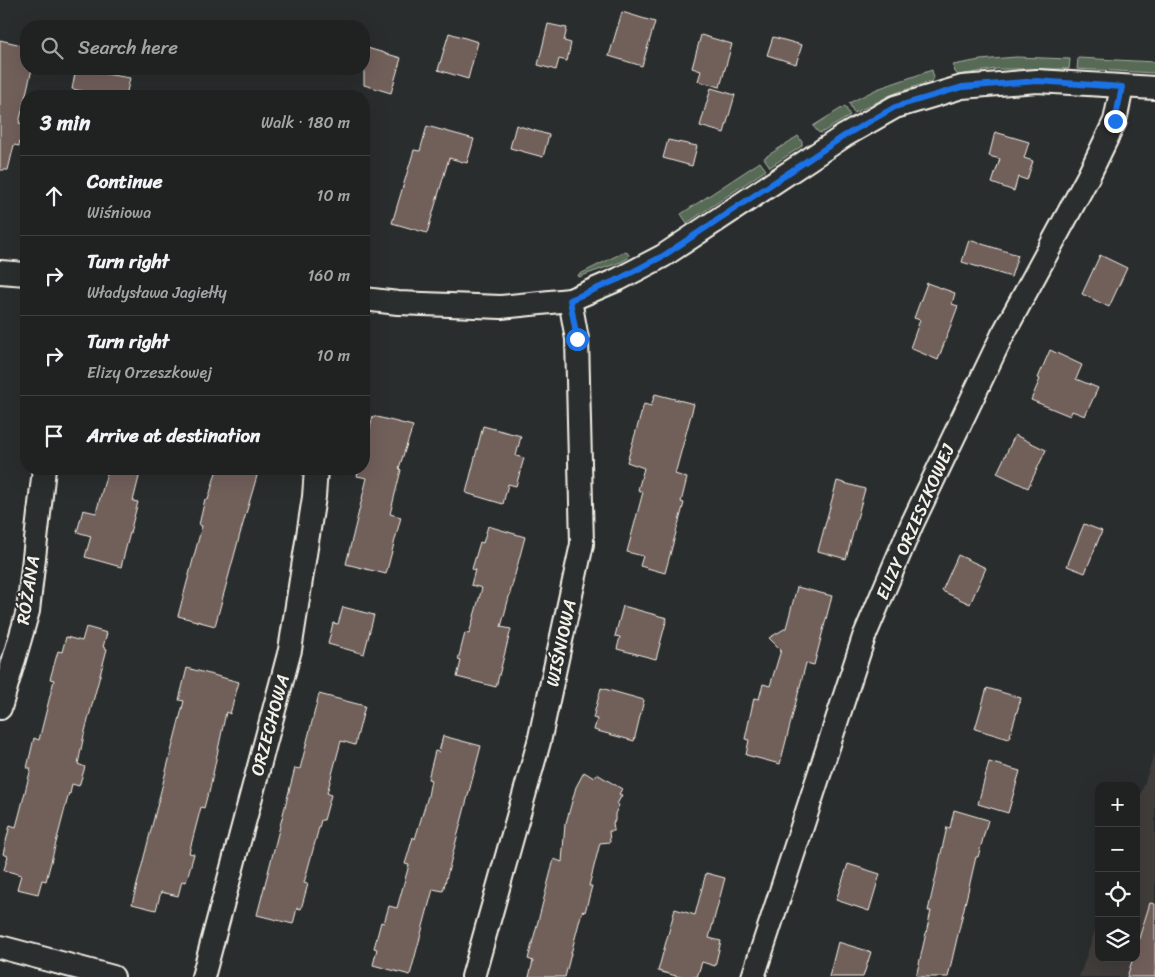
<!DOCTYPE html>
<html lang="en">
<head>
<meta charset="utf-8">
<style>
	:root { --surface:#202222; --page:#2d2f2f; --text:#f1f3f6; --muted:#a2a4a5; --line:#3d3f40 }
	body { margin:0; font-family:Sriracha,sans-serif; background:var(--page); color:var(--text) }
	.controls { position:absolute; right:15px; bottom:15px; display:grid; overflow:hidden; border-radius:10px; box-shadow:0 5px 20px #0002 }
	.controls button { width:45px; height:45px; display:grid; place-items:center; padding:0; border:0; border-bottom:1px solid var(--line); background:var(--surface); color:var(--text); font:25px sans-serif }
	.stop { position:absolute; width:15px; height:15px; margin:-11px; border:4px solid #1a73e8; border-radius:50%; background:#fff }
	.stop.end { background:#1a73e8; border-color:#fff; box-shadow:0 1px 5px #0008 }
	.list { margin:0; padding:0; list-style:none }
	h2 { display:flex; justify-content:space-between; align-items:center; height:65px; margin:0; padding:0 20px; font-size:21px }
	h2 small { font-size:16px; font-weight:400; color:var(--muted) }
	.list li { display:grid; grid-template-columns:32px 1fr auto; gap:15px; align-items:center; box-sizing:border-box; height:80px; padding:0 20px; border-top:1px solid var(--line) }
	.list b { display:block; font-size:19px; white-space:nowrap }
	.list p { margin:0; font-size:16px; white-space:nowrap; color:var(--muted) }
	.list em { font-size:16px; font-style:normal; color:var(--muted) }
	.icon { flex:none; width:28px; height:28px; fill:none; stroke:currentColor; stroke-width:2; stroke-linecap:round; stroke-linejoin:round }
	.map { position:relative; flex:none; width:1155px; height:977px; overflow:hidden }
	.search { position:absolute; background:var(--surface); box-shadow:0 5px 20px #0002; left:20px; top:20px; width:350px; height:55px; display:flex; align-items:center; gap:12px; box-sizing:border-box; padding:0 18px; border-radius:20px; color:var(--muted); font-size:19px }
	.panel { position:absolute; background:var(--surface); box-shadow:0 5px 20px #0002; left:20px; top:90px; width:350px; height:385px; border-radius:20px }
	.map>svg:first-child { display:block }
	.built { fill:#3f3c3b }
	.green { fill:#576b56; stroke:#a6ae9f }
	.building { fill:#715f5a; stroke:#f4f1e8 }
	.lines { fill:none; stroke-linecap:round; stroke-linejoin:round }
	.minor-casing { stroke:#f4f1e8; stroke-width:26 }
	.minor { stroke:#2a2d2e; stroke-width:22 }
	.route { stroke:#1a73e8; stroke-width:6 }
	.labels { text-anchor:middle; stroke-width:4; stroke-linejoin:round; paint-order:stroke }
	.street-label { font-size:18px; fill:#f4f1e8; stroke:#2a2d2e }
</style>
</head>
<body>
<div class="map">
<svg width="1155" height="977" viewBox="0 0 1155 977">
	<rect width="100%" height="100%" fill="#2a2d2e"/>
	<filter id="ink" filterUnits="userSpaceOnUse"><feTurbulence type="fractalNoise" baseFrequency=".02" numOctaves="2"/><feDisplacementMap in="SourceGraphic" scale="10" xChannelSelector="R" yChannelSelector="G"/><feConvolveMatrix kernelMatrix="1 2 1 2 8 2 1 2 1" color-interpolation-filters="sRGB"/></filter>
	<g filter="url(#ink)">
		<polygon class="built" points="1155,752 1155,977 1079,977 1099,919 1099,958 1136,958 1136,808"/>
		<g class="green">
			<polygon points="1016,57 1070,59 1069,69 997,69 958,75 955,72 953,65 980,60"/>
			<polygon points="1078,58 1155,62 1155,73 1077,69"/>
			<polygon points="932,70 934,78 932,81 896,93 854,113 849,103 877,89"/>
			<polygon points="845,106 850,116 821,133 818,132 813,126"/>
			<polygon points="798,136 802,142 802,146 770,167 764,158"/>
			<polygon points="760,162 766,170 687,223 681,214"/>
			<polygon points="626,251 629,255 628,258 621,262 579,277 578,275"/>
		</g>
		<g class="building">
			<polygon points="622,12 655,22 642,66 609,56"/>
			<polygon points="548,24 567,28 564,41 571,43 567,61 559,59 556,70 538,65"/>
			<polygon points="449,33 478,42 468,79 438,70"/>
			<polygon points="701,35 732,44 720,87 698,81 701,71 692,68"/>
			<polygon points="773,37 802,45 796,64 767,55"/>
			<polygon points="0,40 26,46 26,69 32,69 19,123 24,124 19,146 14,145 8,170 0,170"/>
			<polygon points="364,47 401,58 391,93 364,85"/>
			<polygon points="76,69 130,78 126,96 107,96 72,89"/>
			<polygon points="711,88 735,95 724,133 700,126"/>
			<polygon points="516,125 549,135 543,157 510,148"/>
			<polygon points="427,126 474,139 467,163 449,158 427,233 392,223 414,150 420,151"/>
			<polygon points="995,132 1029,142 1024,158 1033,161 1027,180 1018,177 1014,191 992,183 1000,159 989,156"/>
			<polygon points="668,140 697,146 692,166 663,158"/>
			<polygon points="969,240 1018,255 1011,277 962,262"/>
			<polygon points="1100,255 1127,268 1109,307 1082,294"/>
			<polygon points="927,283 955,293 952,304 958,306 938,360 910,348 920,320 914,318"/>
			<polygon points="1050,350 1082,365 1076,379 1098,388 1085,416 1072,411 1070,416 1031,400 1040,379 1038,378"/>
			<polygon points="655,394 694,404 675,474 687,478 681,502 684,503 665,573 640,566 643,556 627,552 643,492 638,490 644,468 627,462 644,404 651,406"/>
			<polygon points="373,416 413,426 399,468 401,470 390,514 401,517 386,574 346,564 367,478 357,476 359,469 364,469 364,451"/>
			<polygon points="483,426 521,436 516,456 524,458 516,486 508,484 503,504 466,493"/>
			<polygon points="1015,435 1046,450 1028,488 997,473"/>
			<polygon points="108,469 141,469 133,501 138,502 121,567 85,557 91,536 77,532 83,510 96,513"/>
			<polygon points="217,469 259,469 240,534 215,626 178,616 202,526 199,525 205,499 208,500"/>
			<polygon points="837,481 865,489 846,559 818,551"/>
			<polygon points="1084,524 1102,531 1085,573 1067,566"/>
			<polygon points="488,526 525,537 501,627 511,629 496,687 457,677 461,661 458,660 465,633 469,634 482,588 471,585 475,570 472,569 480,542 483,543"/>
			<polygon points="958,555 986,568 970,604 942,591"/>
			<polygon points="797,587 832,596 814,665 806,663 780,764 746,755 749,740 745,739 754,698 759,699 763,684 770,686 781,650 769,638 786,628"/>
			<polygon points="623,606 667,618 656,659 617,649 620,637 615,636"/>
			<polygon points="343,607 374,615 364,654 328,644 333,623 338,624"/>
			<polygon points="86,627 107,633 103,647 107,649 84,735 78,764 85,767 79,786 72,784 70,794 69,793 46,881 42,880 38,894 17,889 21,875 4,870 8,856 3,854 10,825 16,827 20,812 31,768 27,768 34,738 39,740 54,680 50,679 58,651 62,652 66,637 82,641"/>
			<polygon points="187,668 239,682 230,714 226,712 209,793 208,793 204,808 201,807 189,853 194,854 186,882 182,881 178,896 161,892 156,910 132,904 184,701 179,700"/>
			<polygon points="601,688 644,700 634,741 594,730 597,719 593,718"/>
			<polygon points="987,688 1021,698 1009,739 975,729"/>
			<polygon points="319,694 365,706 355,745 341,741 327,793 331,795 324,820 321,820 304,883 308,884 301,909 297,908 293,924 257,915 295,768 300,769"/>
			<polygon points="443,736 481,746 443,891 433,889 410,975 373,965 377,949 374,948 381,922 384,923 389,906 397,908 409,865 405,864 409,851 413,837 415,839 428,796 431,780 428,779 435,751 439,752"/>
			<polygon points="989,762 1020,771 1008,813 978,804"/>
			<polygon points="584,772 594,778 597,774 622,789 619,794 622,795 617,804 619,805 615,814 615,821 613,822 614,831 609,831 610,842 600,843 589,886 592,886 585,912 582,911 565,977 529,977 533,961 528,959 542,906 554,859 562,862 565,824 566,823 576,787"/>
			<polygon points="954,810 988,820 978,857 976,857 948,977 916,977 931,911 928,911 947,827 950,828"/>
			<polygon points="848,864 880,874 869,911 836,900"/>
			<polygon points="706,873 725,878 709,938 721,941 715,966 702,962 697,977 680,977 658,971 675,909 695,915"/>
			<polygon points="1150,903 1155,904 1155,977 1127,977 1133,958 1136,958 1136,948"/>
			<polygon points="838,942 871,952 863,977 829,977"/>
		</g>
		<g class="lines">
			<defs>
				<g id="minor">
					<polyline points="0,272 26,274"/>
					<polyline points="364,299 398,303 501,307 570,300 619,279 663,256 844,136 895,107 962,87 1037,81 1155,88"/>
					<polyline points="0,708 28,611 44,469"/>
					<polyline points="0,947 113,977"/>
					<polyline points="203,977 290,650 314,497 316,469"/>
					<polyline points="473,977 539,742 582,544 577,339 570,300"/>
					<polyline points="753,977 864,637 912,524 1002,336 1088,177 1115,121 1122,87"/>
				</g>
			</defs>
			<use href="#minor" class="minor-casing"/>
			<use href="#minor" class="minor"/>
		</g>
	</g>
	<g class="lines" filter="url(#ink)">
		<polyline class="route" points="577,339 570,300 619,279 663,256 844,136 895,107 962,87 1037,81 1122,87 1115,121"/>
	</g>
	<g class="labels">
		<g class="street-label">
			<text transform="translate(915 522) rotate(-66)" y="6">ELIZY ORZESZKOWEJ</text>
			<text transform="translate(28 590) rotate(-81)" y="6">RÓŻANA</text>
			<text transform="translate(561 643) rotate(-78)" y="6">WIŚNIOWA</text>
			<text transform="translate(270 725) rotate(-75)" y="6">ORZECHOWA</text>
		</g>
	</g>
</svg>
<div class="controls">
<button>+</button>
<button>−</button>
<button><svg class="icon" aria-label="locate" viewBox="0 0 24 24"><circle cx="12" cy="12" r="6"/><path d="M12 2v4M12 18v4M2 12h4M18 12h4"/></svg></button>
<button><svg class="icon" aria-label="layers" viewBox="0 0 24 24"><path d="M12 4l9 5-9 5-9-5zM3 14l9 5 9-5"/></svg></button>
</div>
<div class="stop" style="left:577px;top:339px"></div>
<div class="stop end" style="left:1115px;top:121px"></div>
<div class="search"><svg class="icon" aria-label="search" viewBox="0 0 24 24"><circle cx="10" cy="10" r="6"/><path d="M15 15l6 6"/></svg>Search here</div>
<section class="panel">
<h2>3 min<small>Walk · 180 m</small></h2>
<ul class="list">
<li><svg class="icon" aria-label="ahead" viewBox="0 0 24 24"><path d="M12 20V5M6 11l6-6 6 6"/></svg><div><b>Continue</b><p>Wiśniowa</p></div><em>10 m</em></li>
<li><svg class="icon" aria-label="right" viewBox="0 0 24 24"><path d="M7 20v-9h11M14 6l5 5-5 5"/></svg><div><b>Turn right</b><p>Władysława Jagiełły</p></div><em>160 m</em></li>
<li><svg class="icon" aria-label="right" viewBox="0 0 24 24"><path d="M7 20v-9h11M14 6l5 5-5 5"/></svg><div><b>Turn right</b><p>Elizy Orzeszkowej</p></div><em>10 m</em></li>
<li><svg class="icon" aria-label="arrive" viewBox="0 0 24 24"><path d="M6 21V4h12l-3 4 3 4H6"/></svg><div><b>Arrive at destination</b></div></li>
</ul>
</section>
</div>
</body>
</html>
